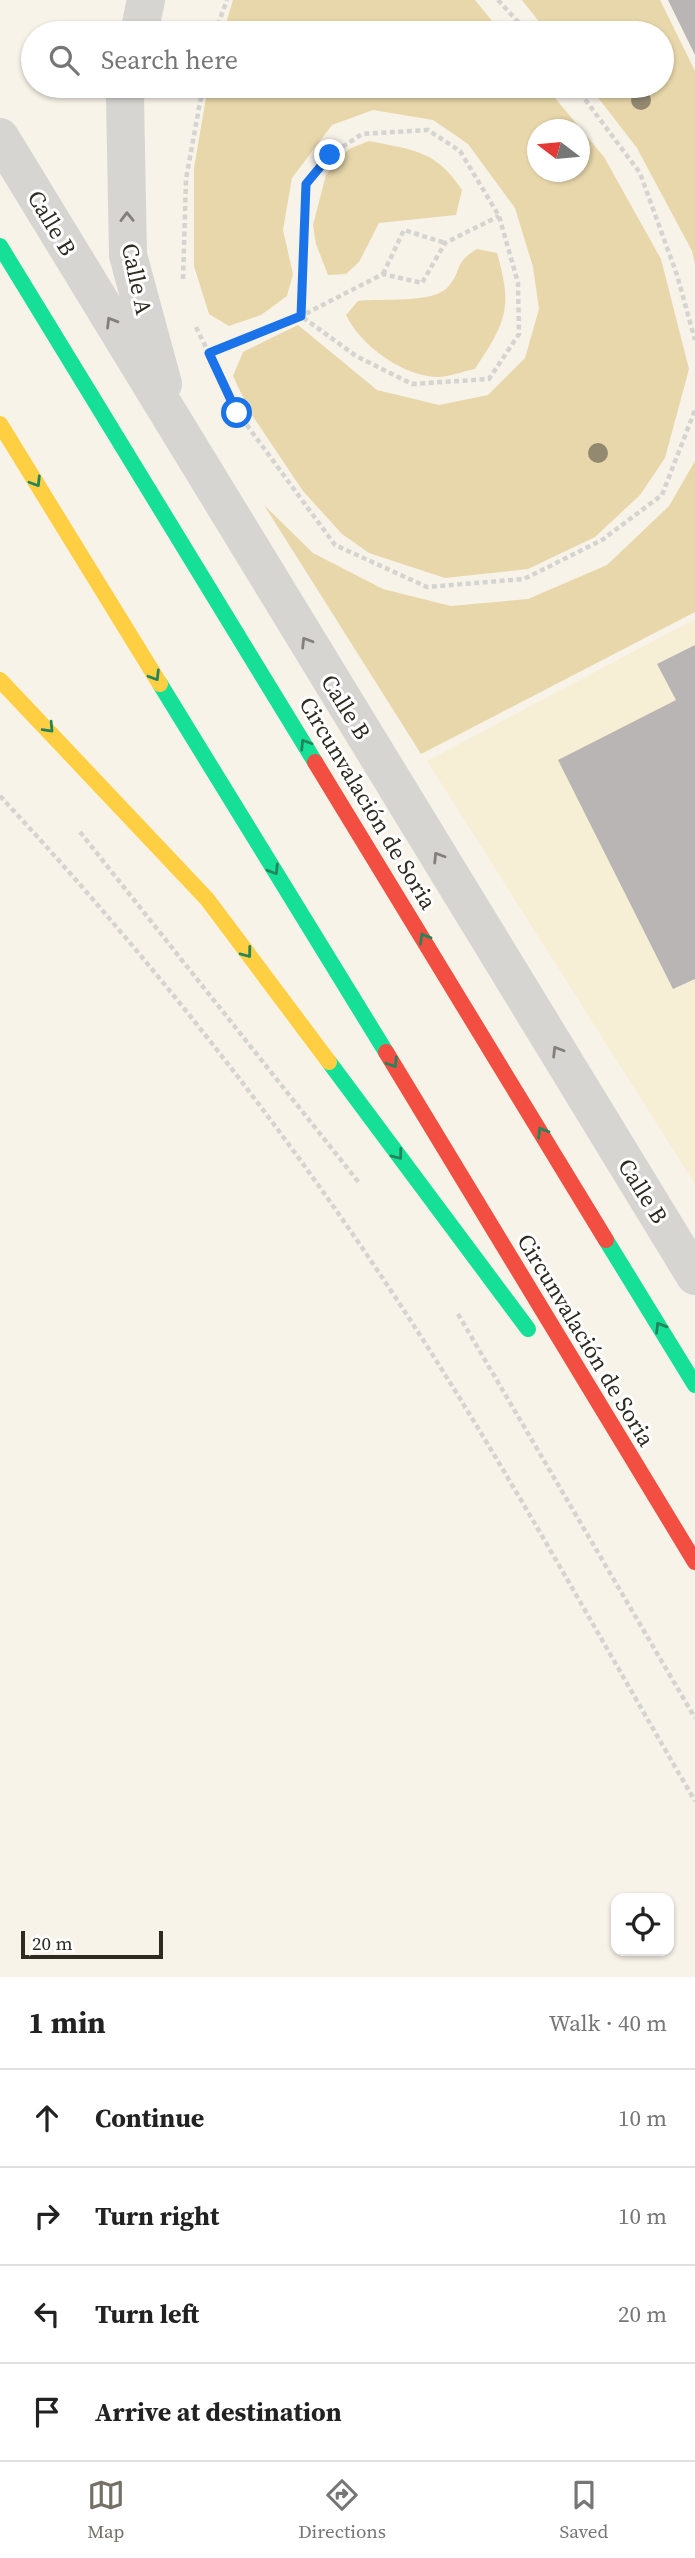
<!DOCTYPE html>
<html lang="en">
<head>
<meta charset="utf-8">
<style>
	:root { --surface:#fff; --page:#f2f2f2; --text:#222; --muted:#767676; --line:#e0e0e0; --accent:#757066 }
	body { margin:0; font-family:"Source Serif 4",serif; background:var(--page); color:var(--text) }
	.controls { position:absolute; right:21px; bottom:21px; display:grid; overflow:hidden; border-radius:14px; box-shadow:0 2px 5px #0004 }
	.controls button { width:63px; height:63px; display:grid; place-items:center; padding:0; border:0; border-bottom:2px solid var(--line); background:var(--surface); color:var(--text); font:35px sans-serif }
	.compass { position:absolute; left:527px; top:119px; width:63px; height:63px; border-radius:50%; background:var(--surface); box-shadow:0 2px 5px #0004; rotate:286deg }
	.scale { position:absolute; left:21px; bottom:18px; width:142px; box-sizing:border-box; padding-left:7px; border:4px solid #2e2a20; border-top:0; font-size:19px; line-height:24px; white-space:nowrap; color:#2e2a20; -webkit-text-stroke:5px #fff; paint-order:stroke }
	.stop { position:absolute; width:21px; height:21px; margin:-16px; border:5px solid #1a73e8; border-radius:50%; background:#fff }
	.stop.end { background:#1a73e8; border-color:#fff; box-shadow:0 2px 7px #0008 }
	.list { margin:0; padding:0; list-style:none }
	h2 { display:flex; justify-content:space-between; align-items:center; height:91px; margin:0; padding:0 28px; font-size:30px }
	h2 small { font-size:23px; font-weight:400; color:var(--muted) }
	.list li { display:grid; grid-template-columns:46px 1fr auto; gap:21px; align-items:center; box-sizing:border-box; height:98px; padding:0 28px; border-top:2px solid var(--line) }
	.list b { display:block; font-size:26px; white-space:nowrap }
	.list em { font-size:23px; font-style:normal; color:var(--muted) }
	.icon { flex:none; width:38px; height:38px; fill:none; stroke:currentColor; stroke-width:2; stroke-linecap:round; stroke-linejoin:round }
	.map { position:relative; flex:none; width:695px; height:1977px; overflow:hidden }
	.search { position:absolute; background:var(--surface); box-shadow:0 2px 5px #0004; left:21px; right:21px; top:21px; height:77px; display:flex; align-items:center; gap:18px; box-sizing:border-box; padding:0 24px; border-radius:38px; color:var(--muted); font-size:26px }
	.sheet { height:483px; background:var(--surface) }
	nav { display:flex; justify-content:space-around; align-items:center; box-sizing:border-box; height:98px; border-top:2px solid var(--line); background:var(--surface); font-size:19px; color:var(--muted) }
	nav a { display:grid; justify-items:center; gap:4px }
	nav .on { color:var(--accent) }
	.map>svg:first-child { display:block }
	.built { fill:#f7eed6 }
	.green { fill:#e8d7aa; fill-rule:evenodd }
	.building { fill:#b9b5b5 }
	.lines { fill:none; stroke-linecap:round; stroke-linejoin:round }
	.path { stroke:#d5d4d1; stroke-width:4.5; stroke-dasharray:5 3.5; stroke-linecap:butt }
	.street { stroke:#d6d5d2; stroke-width:38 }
	.fast { stroke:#16e098; stroke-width:16 }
	.slow { stroke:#ffcf43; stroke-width:16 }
	.jam { stroke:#f24e42; stroke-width:16 }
	.tree { fill:#928970 }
	.oneway { stroke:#828079 }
	.oneway2 { stroke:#22855c }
	.route { stroke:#1a73e8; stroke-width:9 }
	.labels { text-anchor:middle; stroke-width:6; stroke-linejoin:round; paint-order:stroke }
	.street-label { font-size:23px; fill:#2e2a20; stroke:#fff }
</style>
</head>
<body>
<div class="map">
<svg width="695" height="1977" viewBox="0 0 695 1977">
	<rect width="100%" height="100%" fill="#f8f3e8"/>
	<polygon class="built" points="695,619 695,1184 427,761"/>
	<g class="green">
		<polygon points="233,0 475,0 502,33 223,33"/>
		<polygon points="522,0 660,0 695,71 695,264 692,251 637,148 589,86 662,86 662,33 548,33"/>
		<path d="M208,86H545L604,157L661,259L689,369L665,458L640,495L595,537L528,569L445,578L369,553L342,534L303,491L250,412L233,376L243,352L298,325L377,390L439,405L488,395L525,358L539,309L533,267L515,208L468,144L433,120L373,110L332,125L292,178L283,230L293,274L287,296L261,315L229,326L209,314L194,266V168ZM538,130H580V172H538Z"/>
		<path d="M369,141C413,150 436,150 462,190L456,215L379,223L359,262L346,274L328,275L316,244L313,225L326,175L349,149Z"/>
		<path d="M477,249L497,253C513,308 506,322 475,369C464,371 449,377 437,377C403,376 361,346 346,315L358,301C381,298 433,304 448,287C463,270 453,263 477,249Z"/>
		<polygon points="695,461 695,612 421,754 264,505 313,553 383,589 451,606 528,599 607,565 669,506"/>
	</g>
	<g class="building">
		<polygon points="668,0 695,0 695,55"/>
		<polygon points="695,645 695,979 673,989 558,760 676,700 657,664"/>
	</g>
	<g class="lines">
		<g class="path">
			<polyline points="498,0 528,33"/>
			<polyline points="215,33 227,0"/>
			<polyline points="575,86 640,173 677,275 695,340"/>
			<polyline points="383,274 404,230 445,243"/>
			<polyline points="183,279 186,179 203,86"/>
			<polyline points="196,327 238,413 335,545 427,587 524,579 602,540 662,495 695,410"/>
			<polyline points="209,353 301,316 356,356 412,384 489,379 519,334 518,283 499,216 460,151 428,130 362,134 330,155 306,184 301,316 383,274 422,283 445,243 499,216"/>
			<path d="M0,796C162,970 312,1163 439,1365C529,1508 610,1656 695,1801"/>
			<polyline points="80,832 360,1184"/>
			<polyline points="458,1314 695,1718"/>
		</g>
		<g class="street">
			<polyline points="139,33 146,0"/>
			<polyline points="128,86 125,97 128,255 163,384"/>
			<polyline points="0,137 695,1276"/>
		</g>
		<g class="fast">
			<polyline points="0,246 315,762"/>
			<polyline points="160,684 386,1052"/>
			<polyline points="329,1062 528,1329"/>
			<polyline points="606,1240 695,1385"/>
		</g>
		<g class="slow">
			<polyline points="0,424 160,684"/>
			<polyline points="0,680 207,899 329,1062"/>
		</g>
		<g class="jam">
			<polyline points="315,762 606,1240"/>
			<polyline points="386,1052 695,1562"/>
		</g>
	</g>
	<g class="tree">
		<circle cx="641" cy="100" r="10"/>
		<circle cx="598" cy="453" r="10"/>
	</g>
	<defs><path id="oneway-chevron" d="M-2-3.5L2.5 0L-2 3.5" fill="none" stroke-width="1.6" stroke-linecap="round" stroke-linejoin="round" transform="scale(1.75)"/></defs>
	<g class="oneway">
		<use href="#oneway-chevron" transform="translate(127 217) rotate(-91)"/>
		<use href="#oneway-chevron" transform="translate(111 322) rotate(-121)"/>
		<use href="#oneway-chevron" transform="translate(306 642) rotate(-122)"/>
		<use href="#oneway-chevron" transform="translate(438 857) rotate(-122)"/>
		<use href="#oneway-chevron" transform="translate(557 1051) rotate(-122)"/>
	</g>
	<g class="oneway2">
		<use href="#oneway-chevron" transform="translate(36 482) rotate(58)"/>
		<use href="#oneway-chevron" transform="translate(155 676) rotate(58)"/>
		<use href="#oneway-chevron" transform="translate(49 728) rotate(47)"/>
		<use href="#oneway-chevron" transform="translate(305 744) rotate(-122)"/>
		<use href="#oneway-chevron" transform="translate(274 870) rotate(58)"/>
		<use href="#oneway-chevron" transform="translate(424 938) rotate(-121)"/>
		<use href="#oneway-chevron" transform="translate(247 953) rotate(53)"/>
		<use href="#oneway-chevron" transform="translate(393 1063) rotate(58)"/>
		<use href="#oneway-chevron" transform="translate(542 1132) rotate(-121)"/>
		<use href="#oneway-chevron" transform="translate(398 1155) rotate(53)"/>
		<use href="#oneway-chevron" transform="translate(660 1327) rotate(-121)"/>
	</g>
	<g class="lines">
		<polyline class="route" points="237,413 209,353 301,316 306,184 330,155"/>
	</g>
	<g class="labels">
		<g class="street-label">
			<text transform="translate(52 223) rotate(59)" y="8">Calle B</text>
			<text transform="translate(137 279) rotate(78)" y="8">Calle A</text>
			<text transform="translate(346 707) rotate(58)" y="8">Calle B</text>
			<text transform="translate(368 803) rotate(59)" y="8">Circunvalación de Soria</text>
			<text transform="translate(643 1191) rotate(58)" y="8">Calle B</text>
			<text transform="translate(586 1340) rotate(59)" y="8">Circunvalación de Soria</text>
		</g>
	</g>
</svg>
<div class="controls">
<button><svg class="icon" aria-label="locate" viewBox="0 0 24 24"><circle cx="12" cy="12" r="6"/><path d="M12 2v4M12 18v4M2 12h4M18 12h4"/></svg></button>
</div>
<svg class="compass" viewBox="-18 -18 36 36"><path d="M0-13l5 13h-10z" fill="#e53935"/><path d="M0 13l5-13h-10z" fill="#767676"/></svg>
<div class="scale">20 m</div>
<div class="stop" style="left:237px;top:413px"></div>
<div class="stop end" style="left:330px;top:155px"></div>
<div class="search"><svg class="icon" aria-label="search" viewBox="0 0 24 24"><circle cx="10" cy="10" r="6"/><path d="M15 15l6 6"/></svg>Search here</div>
</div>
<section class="sheet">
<h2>1 min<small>Walk · 40 m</small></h2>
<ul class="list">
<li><svg class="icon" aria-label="ahead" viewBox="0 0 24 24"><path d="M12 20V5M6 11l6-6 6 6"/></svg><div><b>Continue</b></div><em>10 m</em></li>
<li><svg class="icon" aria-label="right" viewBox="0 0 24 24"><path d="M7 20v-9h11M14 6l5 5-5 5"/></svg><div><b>Turn right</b></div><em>10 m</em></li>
<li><svg class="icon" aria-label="left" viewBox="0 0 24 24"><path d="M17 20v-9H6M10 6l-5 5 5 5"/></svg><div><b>Turn left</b></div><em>20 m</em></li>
<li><svg class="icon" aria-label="arrive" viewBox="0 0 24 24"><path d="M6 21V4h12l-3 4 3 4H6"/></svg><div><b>Arrive at destination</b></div></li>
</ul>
</section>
<nav>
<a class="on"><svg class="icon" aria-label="map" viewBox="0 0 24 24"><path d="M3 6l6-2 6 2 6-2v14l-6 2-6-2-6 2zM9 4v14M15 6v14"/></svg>Map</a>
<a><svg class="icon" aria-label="directions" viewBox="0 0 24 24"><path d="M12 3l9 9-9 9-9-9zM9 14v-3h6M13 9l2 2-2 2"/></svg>Directions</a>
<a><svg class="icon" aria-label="saved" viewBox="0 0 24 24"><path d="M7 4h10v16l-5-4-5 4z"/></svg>Saved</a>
</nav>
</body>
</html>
